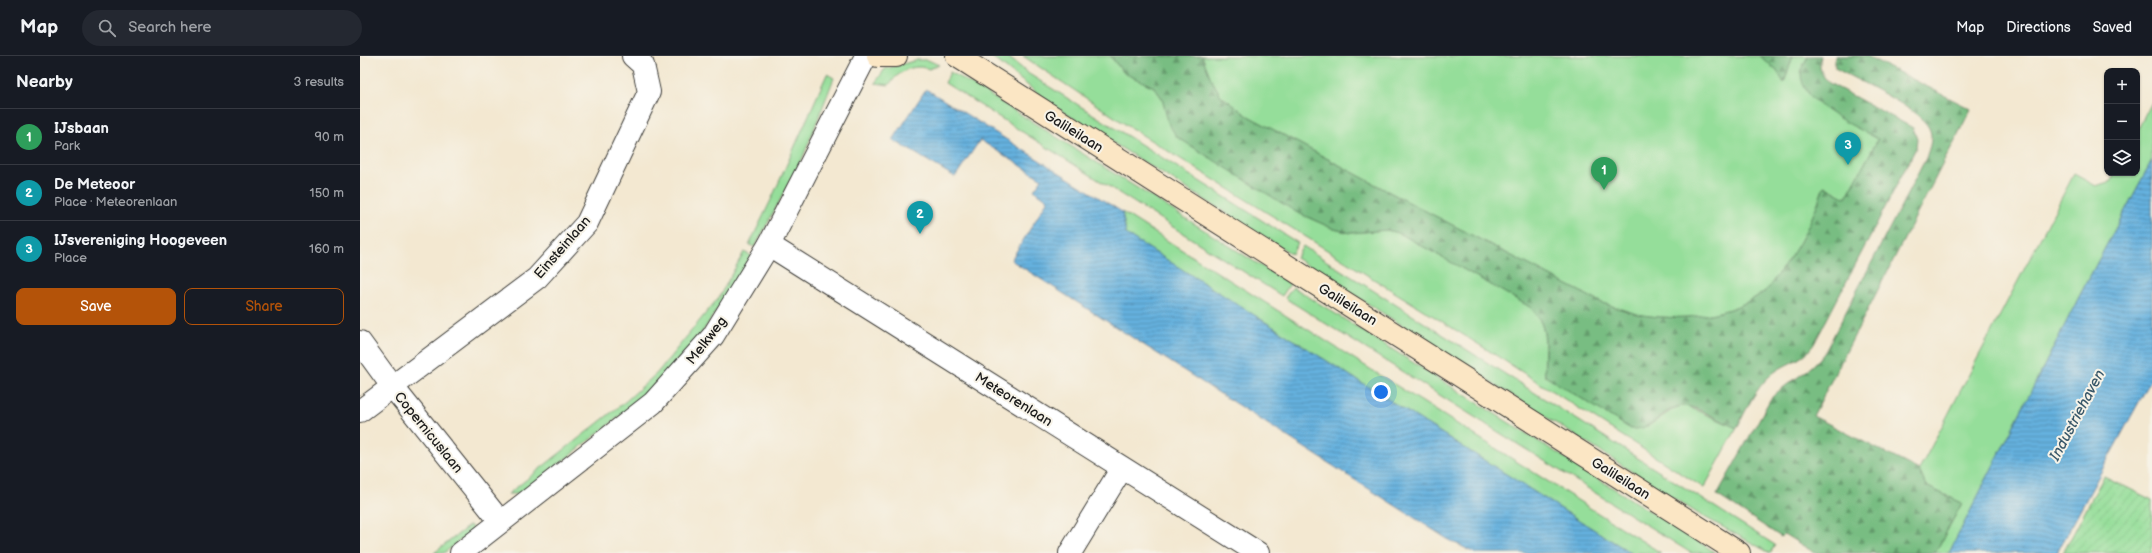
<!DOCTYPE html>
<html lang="en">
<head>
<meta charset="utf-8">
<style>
	:root { --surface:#171b24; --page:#242831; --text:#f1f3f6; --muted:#9ea1a6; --line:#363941; --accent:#b45309 }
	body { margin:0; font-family:"Balsamiq Sans",sans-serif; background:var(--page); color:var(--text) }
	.controls { position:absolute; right:12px; top:12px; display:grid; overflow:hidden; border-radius:8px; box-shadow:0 1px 3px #0004 }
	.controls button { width:36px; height:36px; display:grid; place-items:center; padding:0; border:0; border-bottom:1px solid var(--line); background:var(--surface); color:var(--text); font:20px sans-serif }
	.you { position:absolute; left:1021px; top:336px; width:14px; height:14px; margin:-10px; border:3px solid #fff; border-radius:50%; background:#1a73e8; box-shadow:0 0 0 6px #1a73e833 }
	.badge { display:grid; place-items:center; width:26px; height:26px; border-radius:50%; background:var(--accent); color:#fff; font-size:13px; font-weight:700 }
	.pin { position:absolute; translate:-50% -33px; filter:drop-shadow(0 1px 2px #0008) }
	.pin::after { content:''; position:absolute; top:21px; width:14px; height:12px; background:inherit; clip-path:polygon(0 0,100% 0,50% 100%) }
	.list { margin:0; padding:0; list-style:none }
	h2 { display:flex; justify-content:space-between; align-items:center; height:52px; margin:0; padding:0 16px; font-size:17px }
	h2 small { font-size:13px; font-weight:400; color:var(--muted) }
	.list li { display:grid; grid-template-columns:26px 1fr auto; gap:12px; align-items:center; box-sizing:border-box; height:56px; padding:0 16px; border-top:1px solid var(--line) }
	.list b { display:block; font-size:15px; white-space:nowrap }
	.list p { margin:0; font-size:13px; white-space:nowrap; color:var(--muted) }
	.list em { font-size:13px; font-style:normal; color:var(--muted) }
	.actions { display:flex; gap:8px; padding:12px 16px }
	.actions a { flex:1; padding:9px 0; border:1px solid var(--accent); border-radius:8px; text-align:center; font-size:14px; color:var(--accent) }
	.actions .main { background:var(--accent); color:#fff }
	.icon { flex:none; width:22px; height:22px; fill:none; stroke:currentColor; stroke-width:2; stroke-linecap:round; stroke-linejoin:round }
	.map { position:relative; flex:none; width:1792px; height:497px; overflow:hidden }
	header { display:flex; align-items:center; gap:24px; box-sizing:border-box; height:56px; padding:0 20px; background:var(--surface); border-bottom:1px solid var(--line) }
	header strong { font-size:19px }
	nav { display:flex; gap:22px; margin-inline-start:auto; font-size:14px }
	.search { width:280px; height:36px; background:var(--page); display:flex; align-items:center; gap:10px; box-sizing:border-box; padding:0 14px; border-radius:22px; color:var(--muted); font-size:15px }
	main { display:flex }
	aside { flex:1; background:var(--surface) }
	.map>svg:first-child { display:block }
	.green { fill:#95de9a; stroke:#587d5b }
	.forest { fill:url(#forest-firs); stroke:#4a6c4f }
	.garden { fill:url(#garden-furrows); stroke:#587d5b }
	.water { fill:url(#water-rules); stroke:#40667d }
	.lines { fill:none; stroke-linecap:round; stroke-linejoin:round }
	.minor-casing { stroke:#3c3b37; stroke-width:24 }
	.tertiary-casing { stroke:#3c3b37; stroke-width:24 }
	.secondary-casing { stroke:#3c3b37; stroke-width:24 }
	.minor { stroke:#fff; stroke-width:22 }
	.tertiary { stroke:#fff; stroke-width:22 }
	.secondary { stroke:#fbe6c4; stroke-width:22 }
	.labels { text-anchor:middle; stroke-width:4; stroke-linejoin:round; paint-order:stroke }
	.street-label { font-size:14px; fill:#1c1c1c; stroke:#f7f3e8 }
	.water-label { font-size:15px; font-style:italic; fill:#39586a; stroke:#f7f3e8 }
</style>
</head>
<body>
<header>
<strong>Map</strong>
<div class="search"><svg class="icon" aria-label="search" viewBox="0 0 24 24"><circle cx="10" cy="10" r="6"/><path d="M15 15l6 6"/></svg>Search here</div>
<nav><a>Map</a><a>Directions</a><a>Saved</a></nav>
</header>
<main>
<aside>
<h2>Nearby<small>3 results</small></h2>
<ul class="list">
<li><span class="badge" style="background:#2e9e5b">1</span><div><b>IJsbaan</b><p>Park</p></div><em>90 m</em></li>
<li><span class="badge" style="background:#0f9aa8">2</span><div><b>De Meteoor</b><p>Place · Meteorenlaan</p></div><em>150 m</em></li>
<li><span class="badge" style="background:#0f9aa8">3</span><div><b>IJsvereniging Hoogeveen</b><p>Place</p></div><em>160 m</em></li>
</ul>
<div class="actions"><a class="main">Save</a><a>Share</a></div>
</aside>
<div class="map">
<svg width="1792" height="497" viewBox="0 0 1792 497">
	<defs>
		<pattern id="forest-firs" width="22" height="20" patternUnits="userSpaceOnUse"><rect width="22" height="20" fill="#78bd82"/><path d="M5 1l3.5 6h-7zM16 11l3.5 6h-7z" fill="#62996a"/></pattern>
		<pattern id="garden-furrows" width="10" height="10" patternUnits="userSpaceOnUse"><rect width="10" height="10" fill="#95de9a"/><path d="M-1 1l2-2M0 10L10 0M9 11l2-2" fill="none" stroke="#80be84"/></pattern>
		<pattern id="water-rules" width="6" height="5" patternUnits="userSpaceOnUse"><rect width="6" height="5" fill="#65b1de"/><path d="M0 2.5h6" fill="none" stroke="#528fb3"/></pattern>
	</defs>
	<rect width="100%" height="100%" fill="#f7f3e8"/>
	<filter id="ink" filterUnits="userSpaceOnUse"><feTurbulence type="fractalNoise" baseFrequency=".025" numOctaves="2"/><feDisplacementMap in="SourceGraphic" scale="8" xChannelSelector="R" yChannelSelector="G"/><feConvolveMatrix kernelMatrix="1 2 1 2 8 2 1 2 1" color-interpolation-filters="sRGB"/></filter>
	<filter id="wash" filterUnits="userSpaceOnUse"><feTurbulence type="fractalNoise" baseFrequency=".012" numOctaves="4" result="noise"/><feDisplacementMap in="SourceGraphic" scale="16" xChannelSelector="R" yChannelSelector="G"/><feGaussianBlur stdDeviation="0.9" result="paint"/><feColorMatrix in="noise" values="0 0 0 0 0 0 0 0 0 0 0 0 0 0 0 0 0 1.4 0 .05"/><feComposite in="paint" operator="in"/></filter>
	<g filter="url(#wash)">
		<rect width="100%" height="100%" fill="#f3e8d1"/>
		<g class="green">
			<polygon points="631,0 647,0 669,18 938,187 932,198 692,49"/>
			<path d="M663,0H750L764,17L794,31L802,42L809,69L936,156L974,173L991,177L1027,174L1041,178L1170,251C1192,273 1182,294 1185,320L1271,373L1288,370L1315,352L1324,349L1377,372L1344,432L1126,293L771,72Z"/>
			<path d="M842,0H1400L1417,15L1424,26L1433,0H1448L1440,16L1465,53L1518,83L1486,142L1464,130C1452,166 1441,189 1418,218C1414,223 1410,231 1405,235C1371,261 1318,266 1277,258C1265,255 1253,250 1242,247L1033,138L888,60L861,40L851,23Z"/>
			<path d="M557,4H568L579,9L569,13C553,7 538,16 529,29L515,27L525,13Z"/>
			<polygon points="590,16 620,33 930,228 922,240 585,27"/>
			<polygon points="467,18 474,22 443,101 395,191 389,189 411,144"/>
			<polygon points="1792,46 1792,104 1722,235 1589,497 1575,497 1602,447 1566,430 1559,414 1714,118 1736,130 1751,125 1755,117 1777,117 1777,75"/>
			<polygon points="762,156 1301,497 1271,497 766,178"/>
			<polygon points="943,190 1415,489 1410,497 1337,457 936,202"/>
			<polygon points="384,196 392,200 336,286 300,325 269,353 161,438 148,438 266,345 297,317 359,241"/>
			<polygon points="933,231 1350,493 1355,497 1331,497 925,242"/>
			<polygon points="110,469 114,474 84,497 74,497"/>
		</g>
		<g class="forest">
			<path d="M750,0H842L851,23L861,40L888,60L1033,138L1242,247C1253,250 1265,255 1277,258C1317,266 1371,261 1405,235C1410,231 1414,223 1418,218C1441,189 1452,165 1464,130L1486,142L1518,83C1495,70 1440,48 1441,17C1441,12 1446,5 1448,0H1461C1458,12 1461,18 1469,27L1553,72L1557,82L1556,92L1454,288C1441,307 1428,305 1412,318C1396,331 1386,354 1377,372C1364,367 1335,349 1323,350C1303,351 1293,375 1271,373L1185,320C1183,294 1192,273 1170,251L1041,178L1027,174L991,177L974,173L936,156L817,81L809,69L802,42L794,31L764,17Z"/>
			<polygon points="1400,0 1433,0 1424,27 1417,15"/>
			<path d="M1475,0H1507L1611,53L1453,360L1559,414L1566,430L1602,447L1575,497H1455L1424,478L1421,481L1357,439L1411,342C1429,324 1449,318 1465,296L1566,102C1569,92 1574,82 1569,72C1559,52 1496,24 1475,12Z"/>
		</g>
		<polygon class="garden" points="1744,420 1792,444 1792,497 1703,497"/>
		<g class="water">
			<polygon points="566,33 762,156 766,178 1271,497 1115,497 1089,484 651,204 688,144 674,134 682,123 620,84 595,121 533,84"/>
			<polygon points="1792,104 1792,322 1697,497 1589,497 1722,235"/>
		</g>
	</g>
	<g filter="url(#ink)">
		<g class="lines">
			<defs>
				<g id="minor">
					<polyline points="409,189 898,497"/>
					<polyline points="0,286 32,330 140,465"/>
					<polyline points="0,355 177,222 227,167 289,36 283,9 273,0"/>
					<polyline points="710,497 762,412"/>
				</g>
				<polyline id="tertiary" points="101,497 293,347 353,280 409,189 506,0"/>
				<g id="secondary">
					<polyline points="518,0 536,0"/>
					<polyline points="597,0 1379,497"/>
				</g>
			</defs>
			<use href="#minor" class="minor-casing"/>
			<use href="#tertiary" class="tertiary-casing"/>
			<use href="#secondary" class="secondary-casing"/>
			<use href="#minor" class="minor"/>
			<use href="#tertiary" class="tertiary"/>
			<use href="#secondary" class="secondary"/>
		</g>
	</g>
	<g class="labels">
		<g class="street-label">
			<text transform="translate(714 75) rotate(32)" y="5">Galileilaan</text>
			<text transform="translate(202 191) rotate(-49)" y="5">Einsteinlaan</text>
			<text transform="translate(988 248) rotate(32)" y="5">Galileilaan</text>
			<text transform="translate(346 284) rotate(-52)" y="5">Melkweg</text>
			<text transform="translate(654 343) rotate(32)" y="5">Meteorenlaan</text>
			<text transform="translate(69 376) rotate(51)" y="5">Copernicuslaan</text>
			<text transform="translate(1261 422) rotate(32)" y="5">Galileilaan</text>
		</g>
		<g class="water-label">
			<text transform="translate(1717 359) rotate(-62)" y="5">Industriehaven</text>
		</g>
	</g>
</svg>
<div class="controls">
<button>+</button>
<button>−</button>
<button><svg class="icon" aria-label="layers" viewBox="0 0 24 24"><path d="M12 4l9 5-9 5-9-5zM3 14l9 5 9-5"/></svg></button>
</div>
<div class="you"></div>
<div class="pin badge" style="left:1244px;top:134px;background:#2e9e5b">1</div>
<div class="pin badge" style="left:560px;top:178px;background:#0f9aa8">2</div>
<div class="pin badge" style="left:1488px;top:109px;background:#0f9aa8">3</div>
</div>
</main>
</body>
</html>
